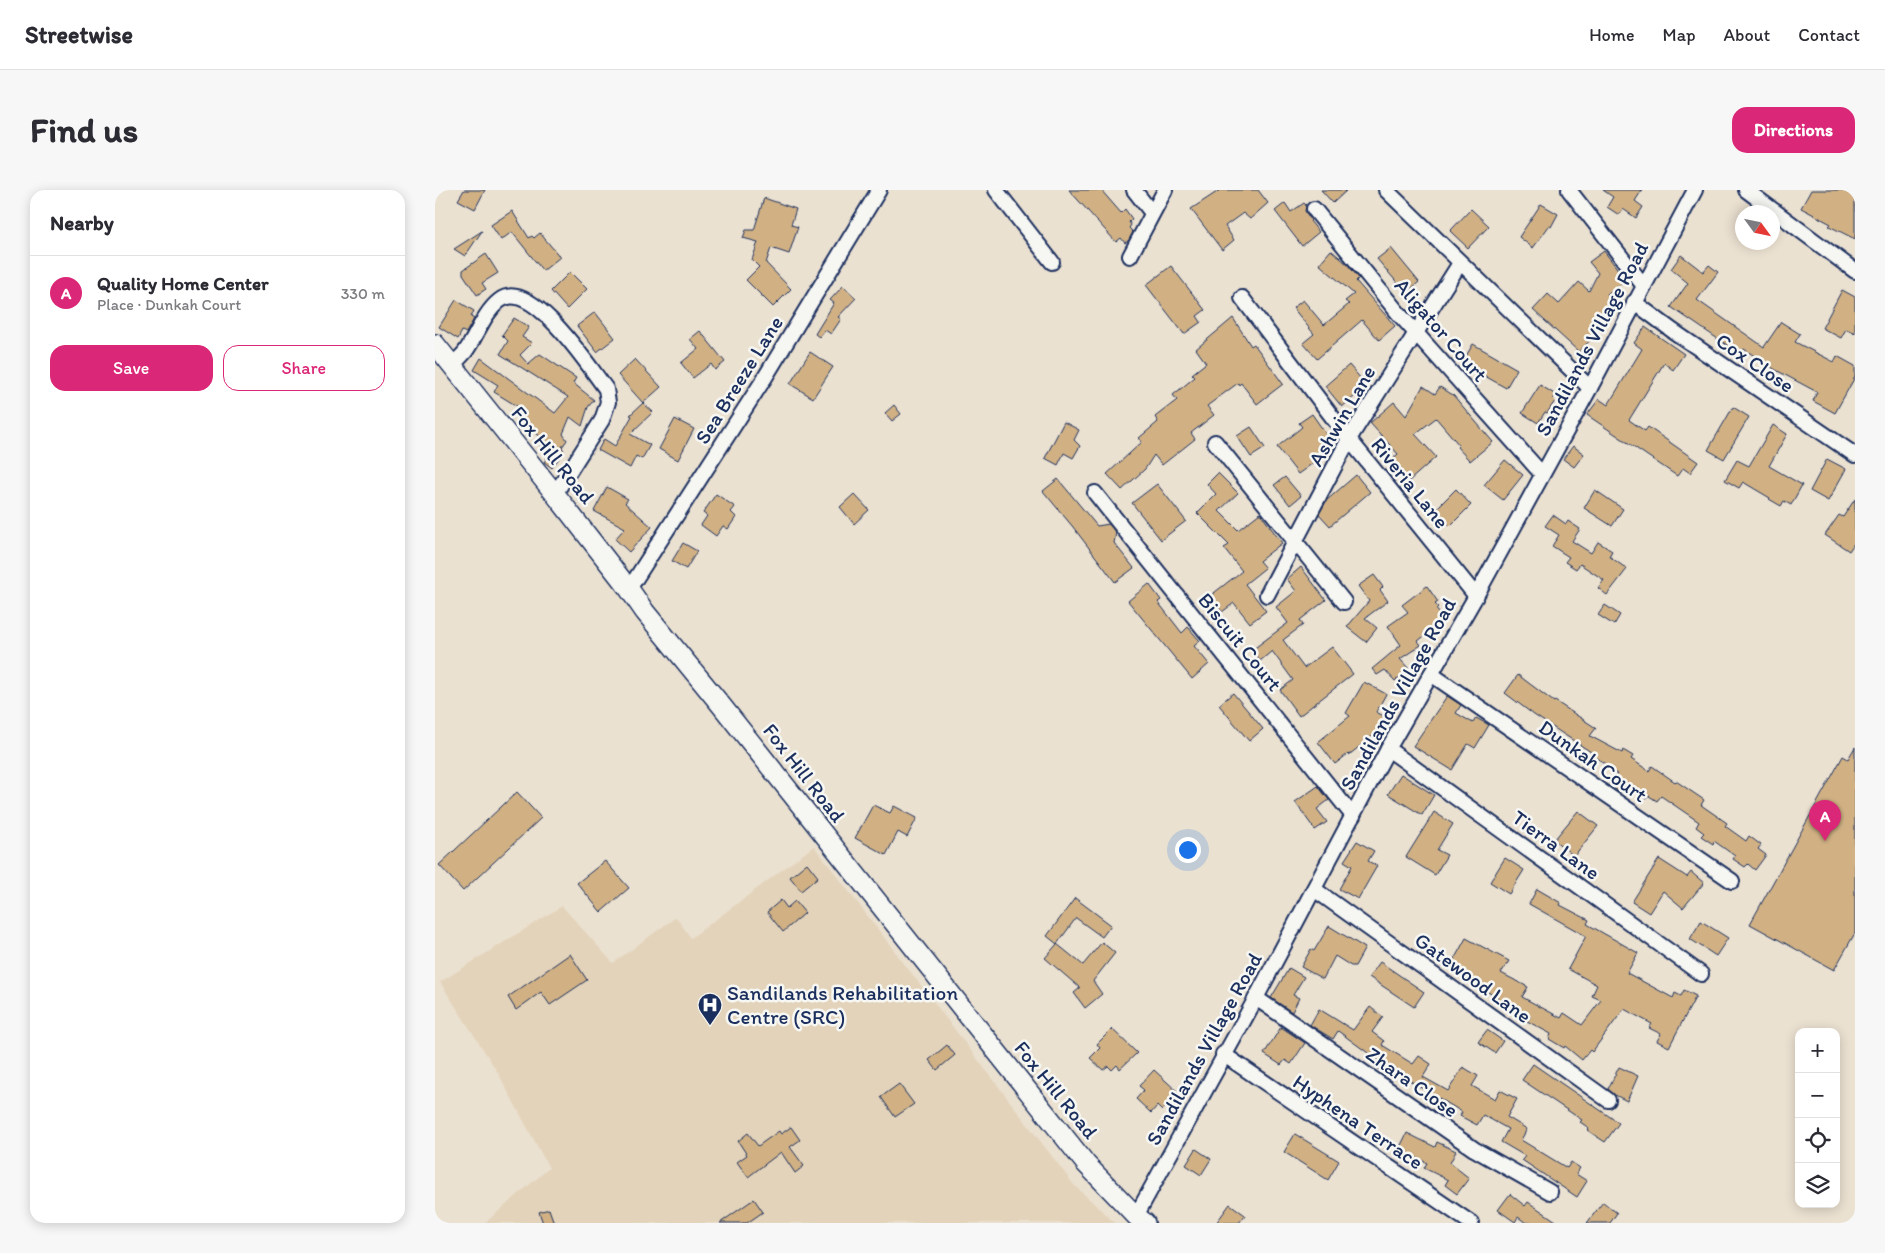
<!DOCTYPE html>
<html lang="en">
<head>
<meta charset="utf-8">
<style>
	:root { --surface:#fff; --page:#f7f7f7; --text:#2b2b33; --muted:#7c7c81; --line:#e1e1e2; --accent:#db2777 }
	body { margin:0; font-family:Itim,sans-serif; background:var(--page); color:var(--text) }
	.controls { position:absolute; right:15px; bottom:15px; display:grid; overflow:hidden; border-radius:10px; box-shadow:0 2px 12px #0003 }
	.controls button { width:45px; height:45px; display:grid; place-items:center; padding:0; border:0; border-bottom:1px solid var(--line); background:var(--surface); color:var(--text); font:25px sans-serif }
	.compass { position:absolute; left:1300px; top:15px; width:45px; height:45px; border-radius:50%; background:var(--surface); box-shadow:0 2px 12px #0003; rotate:123deg }
	.you { position:absolute; left:752px; top:659px; width:18px; height:18px; margin:-12px; border:4px solid #fff; border-radius:50%; background:#1a73e8; box-shadow:0 0 0 8px #1a73e833 }
	.badge { display:grid; place-items:center; width:32px; height:32px; border-radius:50%; background:var(--accent); color:#fff; font-size:16px; font-weight:700 }
	.pin { position:absolute; translate:-50% -41px; filter:drop-shadow(0 1px 2px #0008) }
	.pin::after { content:''; position:absolute; top:26px; width:18px; height:15px; background:inherit; clip-path:polygon(0 0,100% 0,50% 100%) }
	.list { margin:0; padding:0; list-style:none }
	h2 { display:flex; justify-content:space-between; align-items:center; height:65px; margin:0; padding:0 20px; font-size:21px }
	h2 small { font-size:16px; font-weight:400; color:var(--muted) }
	.list li { display:grid; grid-template-columns:32px 1fr auto; gap:15px; align-items:center; box-sizing:border-box; height:75px; padding:0 20px; border-top:1px solid var(--line) }
	.list b { display:block; font-size:19px; white-space:nowrap }
	.list p { margin:0; font-size:16px; white-space:nowrap; color:var(--muted) }
	.list em { font-size:16px; font-style:normal; color:var(--muted) }
	.actions { display:flex; gap:10px; padding:15px 20px }
	.actions a { flex:1; padding:11px 0; border:1px solid var(--accent); border-radius:15px; text-align:center; font-size:18px; color:var(--accent) }
	.actions .main { background:var(--accent); color:#fff }
	.icon { flex:none; width:28px; height:28px; fill:none; stroke:currentColor; stroke-width:2; stroke-linecap:round; stroke-linejoin:round }
	.map { position:relative; flex:none; width:1420px; height:1033px; overflow:hidden; border-radius:15px }
	header { display:flex; align-items:center; gap:30px; box-sizing:border-box; height:70px; padding:0 25px; background:var(--surface); border-bottom:1px solid var(--line) }
	header strong { font-size:24px }
	nav { display:flex; gap:28px; margin-inline-start:auto; font-size:18px }
	.intro { display:flex; align-items:center; justify-content:space-between; box-sizing:border-box; height:120px; padding:0 30px }
	h1 { margin:0; font-size:35px }
	.button { padding:12px 22px; border-radius:15px; background:var(--accent); color:#fff; font-size:18px; font-weight:700 }
	main { display:flex; gap:30px; padding:0 30px }
	aside { flex:1; background:var(--surface); border-radius:15px; box-shadow:0 2px 12px #0003 }
	.map>svg:first-child { display:block }
	.built { fill:#e3d3ba }
	.building { fill:#d1b184; stroke:#1b2f5e }
	.lines { fill:none; stroke-linecap:round; stroke-linejoin:round }
	.minor-casing { stroke:#1b2f5e; stroke-width:18 }
	.secondary-casing { stroke:#1b2f5e; stroke-width:22 }
	.minor { stroke:#f6f6f2; stroke-width:14 }
	.secondary { stroke:#f6f6f2; stroke-width:19 }
	.labels { text-anchor:middle; stroke-width:5; stroke-linejoin:round; paint-order:stroke }
	.street-label { font-size:21px; fill:#1b2f5e; stroke:#f6f6f2 }
	.poi-label { font-size:21px; fill:#1b2f5e; stroke:#f6f6f2; text-anchor:start }
</style>
</head>
<body>
<header>
<strong>Streetwise</strong>
<nav><a>Home</a><a>Map</a><a>About</a><a>Contact</a></nav>
</header>
<div class="intro"><h1>Find us</h1><a class="button">Directions</a></div>
<main>
<aside>
<h2>Nearby<small></small></h2>
<ul class="list">
<li><span class="badge">A</span><div><b>Quality Home Center</b><p>Place · Dunkah Court</p></div><em>330 m</em></li>
</ul>
<div class="actions"><a class="main">Save</a><a>Share</a></div>
</aside>
<div class="map">
<svg width="1420" height="1033" viewBox="0 0 1420 1033">
	<rect width="100%" height="100%" fill="#ebe1d1"/>
	<filter id="ink" filterUnits="userSpaceOnUse"><feTurbulence type="fractalNoise" baseFrequency=".02" numOctaves="2"/><feDisplacementMap in="SourceGraphic" scale="10" xChannelSelector="R" yChannelSelector="G"/><feConvolveMatrix kernelMatrix="1 2 1 2 8 2 1 2 1" color-interpolation-filters="sRGB"/></filter>
	<g filter="url(#ink)">
		<polygon class="built" points="379,656 639,995 680,1033 50,1033 114,978 62,881 5,792 127,716 178,773 241,727 256,748"/>
		<g class="building">
			<polygon points="29,0 50,0 40,19 23,10"/>
			<polygon points="634,0 666,0 686,23 690,19 697,29 694,32 696,35 694,38 698,42 694,50 690,53 686,48 681,52"/>
			<polygon points="785,0 823,0 833,13 815,29 808,23 790,36 799,50 787,60 756,19"/>
			<polygon points="886,0 912,0 898,13"/>
			<polygon points="1168,0 1207,0 1200,11 1208,17 1201,28 1188,19 1184,25 1172,17 1178,7"/>
			<polygon points="1376,0 1420,0 1420,49 1394,36 1396,34 1366,18"/>
			<polygon points="329,8 361,19 356,35 363,37 354,64 336,58 331,73 356,99 338,117 311,90 324,77 317,70 323,52 308,48 311,40 319,40"/>
			<polygon points="850,13 856,22 869,13 871,15 870,21 876,30 875,31 884,42 867,56 840,21"/>
			<polygon points="1106,14 1123,24 1116,37 1114,36 1098,58 1084,47"/>
			<polygon points="1036,19 1054,36 1033,58 1015,41"/>
			<polygon points="77,21 94,48 97,46 99,48 105,43 125,67 108,81 77,42 66,50 56,35"/>
			<polygon points="47,41 30,66 19,59"/>
			<polygon points="956,58 984,92 971,103 942,69"/>
			<polygon points="896,60 912,74 924,88 921,91 960,136 944,150 927,130 882,169 868,153 879,144 858,118 868,110 889,135 914,114 910,111 919,104 884,74"/>
			<polygon points="1169,61 1191,90 1172,104 1177,107 1158,145 1159,146 1144,162 1098,120 1113,104 1124,114 1144,92 1154,101 1163,83 1154,72"/>
			<polygon points="51,64 63,83 47,93 51,99 42,105 28,84 28,80"/>
			<polygon points="1246,65 1268,82 1274,75 1283,82 1262,110 1329,157 1346,132 1365,144 1360,152 1399,172 1402,166 1420,176 1420,187 1400,223 1378,211 1382,202 1339,179 1309,159 1305,164 1236,117 1253,93 1236,79"/>
			<polygon points="736,76 770,120 762,126 766,132 749,144 711,95"/>
			<polygon points="135,82 152,99 132,119 116,101"/>
			<polygon points="408,96 421,108 403,127 406,129 396,144 390,140 384,147 380,144 399,113 395,110"/>
			<polygon points="1407,100 1420,107 1420,143 1411,139 1406,148 1387,138"/>
			<polygon points="21,110 39,121 36,127 39,129 32,141 31,143 27,141 23,149 4,137"/>
			<polygon points="160,122 180,148 162,162 142,136"/>
			<polygon points="79,128 94,137 87,147 97,153 85,165 93,174 105,164 141,188 138,193 159,210 153,217 147,236 135,227 128,244 132,250 127,257 129,261 117,278 109,272 114,265 105,257 110,250 83,230 90,221 59,202 63,195 39,180 46,168 120,223 133,207 65,164 73,151 67,145"/>
			<polygon points="798,128 816,156 819,154 848,194 822,214 806,193 804,195 803,193 772,216 779,225 756,243 760,249 727,275 719,265 710,279 687,300 672,284 707,252 704,248 723,232 720,227 742,210 738,205 760,187 757,184 771,173 761,159"/>
			<polygon points="1210,137 1249,164 1238,180 1229,173 1194,230 1210,241 1213,237 1263,272 1255,283 1248,278 1242,286 1152,225 1164,209 1173,215 1207,159 1199,153"/>
			<polygon points="265,141 290,172 280,180 276,174 258,188 246,173 263,159 255,149"/>
			<polygon points="1038,154 1082,179 1071,198 1027,173"/>
			<polygon points="375,162 398,177 378,208 355,194"/>
			<polygon points="200,169 226,197 208,213 183,185"/>
			<polygon points="914,175 927,190 921,195 926,201 907,217 890,196"/>
			<polygon points="1105,195 1121,205 1118,209 1120,211 1112,223 1110,222 1103,233 1087,223"/>
			<polygon points="988,196 1000,204 1005,197 1018,205 1058,252 1035,271 1022,257 1024,255 1001,228 980,244 1001,267 974,291 955,271 963,264 935,233 959,212 971,226"/>
			<polygon points="208,213 218,222 195,244 215,255 207,269 201,266 195,278 163,260 169,249 180,256 197,226 195,225"/>
			<polygon points="459,215 466,224 457,231 450,223"/>
			<polygon points="1298,217 1314,227 1289,269 1273,260"/>
			<polygon points="877,224 900,257 863,284 842,257 867,237 864,233"/>
			<polygon points="240,229 259,239 243,270 224,259"/>
			<polygon points="629,232 644,240 639,250 645,256 638,268 629,263 623,275 610,268"/>
			<polygon points="1338,235 1352,244 1334,276 1367,295 1356,315 1349,311 1346,316 1334,309 1335,308 1308,292 1304,298 1290,290 1302,270 1314,276"/>
			<polygon points="816,237 830,258 816,267 802,246"/>
			<polygon points="1138,256 1149,264 1139,277 1128,269"/>
			<polygon points="1392,269 1411,279 1393,311 1375,301"/>
			<polygon points="1070,270 1088,285 1068,310 1049,295"/>
			<polygon points="783,283 803,303 784,321 803,340 825,323 847,353 824,371 830,378 810,394 831,421 815,433 799,413 787,422 775,406 807,381 789,358 794,355 762,323 781,304 772,294"/>
			<polygon points="921,285 935,302 895,336 884,324 892,310"/>
			<polygon points="850,287 866,306 855,315 839,295"/>
			<polygon points="623,289 662,336 674,334 681,343 679,353 699,378 680,392 638,337 608,301"/>
			<polygon points="722,294 751,331 726,350 697,313"/>
			<polygon points="172,297 193,309 190,313 217,337 194,362 180,349 190,338 159,321"/>
			<polygon points="1021,299 1036,315 1015,336 1000,320"/>
			<polygon points="1160,300 1188,319 1177,336 1149,318"/>
			<polygon points="281,304 300,317 296,322 301,327 293,339 288,336 281,346 266,335 272,326 268,323"/>
			<polygon points="419,304 434,320 419,334 405,317"/>
			<polygon points="1420,309 1420,352 1414,361 1390,345 1404,325 1408,327"/>
			<polygon points="1118,325 1131,334 1133,331 1145,339 1137,351 1156,363 1163,352 1177,361 1174,366 1192,379 1172,405 1163,398 1169,390 1145,374 1141,379 1130,372 1134,367 1117,356 1124,345 1110,336"/>
			<polygon points="248,353 262,361 251,379 237,371"/>
			<polygon points="866,377 891,410 865,430 868,435 848,450 869,478 897,457 918,484 864,526 845,500 858,490 837,461 825,471 817,460 853,433 841,417 861,401 852,389"/>
			<polygon points="939,385 948,397 945,400 953,411 930,428 942,438 931,452 912,437 934,411 923,396"/>
			<polygon points="714,394 726,410 723,412 747,443 753,437 765,451 759,456 774,474 757,489 693,411"/>
			<polygon points="992,396 1003,412 1000,414 1003,417 1001,419 1007,427 1004,430 1006,433 983,451 986,455 965,469 974,479 960,491 950,480 942,485 937,479 966,455 953,436 973,422 967,415"/>
			<polygon points="1170,415 1185,425 1179,435 1163,425"/>
			<polygon points="1083,485 1119,512 1120,511 1161,538 1155,546 1187,563 1188,560 1198,566 1196,569 1214,581 1217,576 1240,592 1241,591 1269,610 1266,615 1292,633 1290,636 1311,651 1314,646 1326,655 1323,659 1331,665 1320,680 1313,674 1310,677 1298,669 1300,666 1279,651 1278,654 1266,646 1269,643 1261,637 1264,632 1226,606 1222,611 1214,606 1211,609 1191,596 1185,603 1174,594 1182,584 1168,576 1170,573 1157,566 1159,564 1099,525 1070,503"/>
			<polygon points="929,492 951,504 941,522 953,528 942,546 940,544 914,565 913,564 900,574 883,552 915,526 911,523"/>
			<polygon points="798,503 828,539 814,551 784,515"/>
			<polygon points="1012,506 1026,515 1021,523 1038,533 1041,528 1054,535 1040,558 1033,554 1017,580 978,556"/>
			<polygon points="1420,557 1420,743 1399,780 1315,734 1408,566 1413,569"/>
			<polygon points="966,584 999,605 987,625 953,604"/>
			<polygon points="883,596 894,610 882,619 892,632 880,640 860,612"/>
			<polygon points="82,602 106,628 28,701 4,675"/>
			<polygon points="438,615 455,623 459,616 482,628 472,647 463,642 451,665 420,648"/>
			<polygon points="1143,621 1163,636 1139,666 1119,650"/>
			<polygon points="999,622 1018,634 1002,660 1012,665 1000,685 971,667"/>
			<polygon points="922,651 939,661 933,671 942,676 923,709 904,699 917,676 909,671"/>
			<polygon points="1070,668 1089,680 1074,704 1055,692"/>
			<polygon points="1224,669 1252,687 1256,682 1269,693 1248,718 1228,701 1214,723 1197,712"/>
			<polygon points="170,671 194,698 166,722 142,693"/>
			<polygon points="372,673 383,687 366,701 355,687"/>
			<polygon points="1102,699 1126,713 1125,715 1154,730 1152,734 1203,763 1192,783 1238,808 1240,803 1246,806 1249,800 1261,806 1234,857 1222,851 1226,844 1214,838 1217,834 1189,819 1157,862 1155,860 1147,870 1130,856 1129,858 1114,849 1116,844 1092,831 1095,827 1062,810 1063,808 1034,791 1036,787 1016,775 1031,748 1074,771 1066,783 1093,797 1087,807 1126,828 1129,823 1147,835 1166,810 1157,806 1162,795 1133,779 1151,746 1094,714"/>
			<polygon points="640,708 676,735 667,747 641,728 622,754 612,746"/>
			<polygon points="346,710 352,718 360,711 370,723 348,742 332,722"/>
			<polygon points="1266,731 1293,748 1281,766 1255,749"/>
			<polygon points="894,736 930,758 920,776 916,776 900,766 888,789 866,777 876,759 879,761"/>
			<polygon points="667,752 680,763 658,791 667,804 650,818 639,803 645,798 610,768 622,754 648,775"/>
			<polygon points="135,764 152,790 115,815 106,802 81,820 73,807"/>
			<polygon points="945,772 989,802 979,817 934,787"/>
			<polygon points="854,778 869,787 858,805 864,808 857,822 836,808"/>
			<polygon points="935,817 948,827 937,842 949,851 947,855 978,874 984,866 996,874 988,887 1013,901 1028,877 1043,886 1037,896 1060,909 1065,900 1082,909 1072,927 1092,939 1086,950 1132,978 1136,972 1145,978 1141,984 1152,991 1142,1007 1087,970 1090,966 1066,952 1073,939 1048,925 1042,935 1025,926 1027,922 1004,908 1003,911 989,903 991,901 963,883 960,889 940,877 944,871 903,841 898,849 875,835 884,819 918,840"/>
			<polygon points="846,837 870,853 856,874 850,870 846,875 829,864"/>
			<polygon points="677,839 702,863 685,879 682,875 677,880 673,876 668,880 655,868 665,858 662,854"/>
			<polygon points="1052,840 1068,851 1060,863 1043,852"/>
			<polygon points="512,855 520,865 502,880 494,870"/>
			<polygon points="1098,874 1184,933 1170,952 1152,940 1154,938 1145,932 1147,930 1087,890"/>
			<polygon points="1184,877 1203,886 1192,911 1180,905 1173,899"/>
			<polygon points="719,880 744,903 727,921 722,916 716,923 701,909 709,900 704,896"/>
			<polygon points="464,894 479,914 460,927 446,907"/>
			<polygon points="356,937 365,950 355,957 369,976 360,983 346,962 313,987 302,972 312,965 303,951 313,943 323,956 344,941 346,944"/>
			<polygon points="972,943 1000,957 1002,952 1021,961 1015,973 1034,988 1022,1004 1010,995 1013,990 989,978 992,973 964,959"/>
			<polygon points="860,944 904,971 893,990 849,962"/>
			<polygon points="761,959 776,969 766,985 751,975"/>
			<polygon points="1075,1004 1090,1016 1093,1012 1124,1033 1091,1033 1083,1027 1080,1032 1063,1020"/>
			<polygon points="319,1009 328,1022 312,1033 285,1033"/>
			<polygon points="1168,1012 1182,1023 1175,1033 1152,1033"/>
			<polygon points="795,1014 810,1025 804,1033 781,1033"/>
			<polygon points="114,1019 119,1033 108,1033 104,1022"/>
		</g>
		<g class="lines">
			<defs>
				<g id="minor">
					<polyline points="561,0 617,72"/>
					<polyline points="699,0 717,23"/>
					<polyline points="951,0 1155,198"/>
					<polyline points="1134,0 1209,96"/>
					<polyline points="1311,0 1420,81"/>
					<polyline points="879,19 964,124 1107,284"/>
					<polyline points="695,66 730,0"/>
					<polyline points="807,108 914,249 1041,406"/>
					<polyline points="1199,112 1238,141 1420,265"/>
					<path d="M17,176C21,171 26,167 30,162C42,146 48,124 64,111C95,85 155,178 171,199L173,212L167,230L120,304"/>
					<polyline points="780,252 909,412"/>
					<polyline points="660,303 918,626"/>
					<polyline points="194,399 329,189 444,0"/>
					<polyline points="832,405 914,249 1025,73"/>
					<polyline points="996,484 1297,691"/>
					<polyline points="953,559 1266,784"/>
					<polyline points="879,699 1173,910"/>
					<polyline points="821,808 1039,959 1115,1002"/>
					<polyline points="788,864 1036,1033"/>
					<polyline points="701,1026 821,808 953,559 1041,406 1155,198 1260,0"/>
				</g>
				<polyline id="secondary" points="0,154 120,304 194,399 210,422 286,515 651,974 701,1026 710,1033"/>
			</defs>
			<use href="#minor" class="minor-casing"/>
			<use href="#secondary" class="secondary-casing"/>
			<use href="#minor" class="minor"/>
			<use href="#secondary" class="secondary"/>
		</g>
	</g>
	<defs>
		<symbol id="hospital-pin" viewBox="-11 -11 22 30"><path d="M0 17L-7.5 6A9.5 9.5 0 1 1 7.5 6Z" fill="#1b2f5e" stroke="#f6f6f2"/><path d="M-5-5h3v3.5h4V-5h3V5h-3V1.5h-4V5h-3Z" fill="#fff"/></symbol>
	</defs>
	<g fill-rule="evenodd">
		<use href="#hospital-pin" x="261" y="801" width="28" height="38"/>
	</g>
	<g class="labels">
		<g class="street-label">
			<text transform="translate(1006 140) rotate(49)" y="7">Aligator Court</text>
			<text transform="translate(1157 149) rotate(-62)" y="7">Sandilands Village Road</text>
			<text transform="translate(1320 173) rotate(34)" y="7">Cox Close</text>
			<text transform="translate(304 190) rotate(-58)" y="7">Sea Breeze Lane</text>
			<text transform="translate(907 226) rotate(-60)" y="7">Ashwin Lane</text>
			<text transform="translate(118 265) rotate(51)" y="7">Fox Hill Road</text>
			<text transform="translate(975 293) rotate(51)" y="7">Riveria Lane</text>
			<text transform="translate(805 452) rotate(51)" y="7">Biscuit Court</text>
			<text transform="translate(963 504) rotate(-61)" y="7">Sandilands Village Road</text>
			<text transform="translate(1158 571) rotate(35)" y="7">Dunkah Court</text>
			<text transform="translate(369 583) rotate(52)" y="7">Fox Hill Road</text>
			<text transform="translate(1121 655) rotate(36)" y="7">Tierra Lane</text>
			<text transform="translate(1038 788) rotate(36)" y="7">Gatewood Lane</text>
			<text transform="translate(769 859) rotate(-61)" y="7">Sandilands Village Road</text>
			<text transform="translate(977 892) rotate(35)" y="7">Zhara Close</text>
			<text transform="translate(621 900) rotate(51)" y="7">Fox Hill Road</text>
			<text transform="translate(923 932) rotate(34)" y="7">Hyphena Terrace</text>
		</g>
		<g class="poi-label">
			<text x="292" y="810">Sandilands Rehabilitation<tspan x="292" dy="24">Centre (SRC)</tspan></text>
		</g>
	</g>
</svg>
<div class="controls">
<button>+</button>
<button>−</button>
<button><svg class="icon" aria-label="locate" viewBox="0 0 24 24"><circle cx="12" cy="12" r="6"/><path d="M12 2v4M12 18v4M2 12h4M18 12h4"/></svg></button>
<button><svg class="icon" aria-label="layers" viewBox="0 0 24 24"><path d="M12 4l9 5-9 5-9-5zM3 14l9 5 9-5"/></svg></button>
</div>
<svg class="compass" viewBox="-18 -18 36 36"><path d="M0-13l5 13h-10z" fill="#e53935"/><path d="M0 13l5-13h-10z" fill="#7c7c81"/></svg>
<div class="you"></div>
<div class="pin badge" style="left:1390px;top:651px">A</div>
</div>
</main>
</body>
</html>
